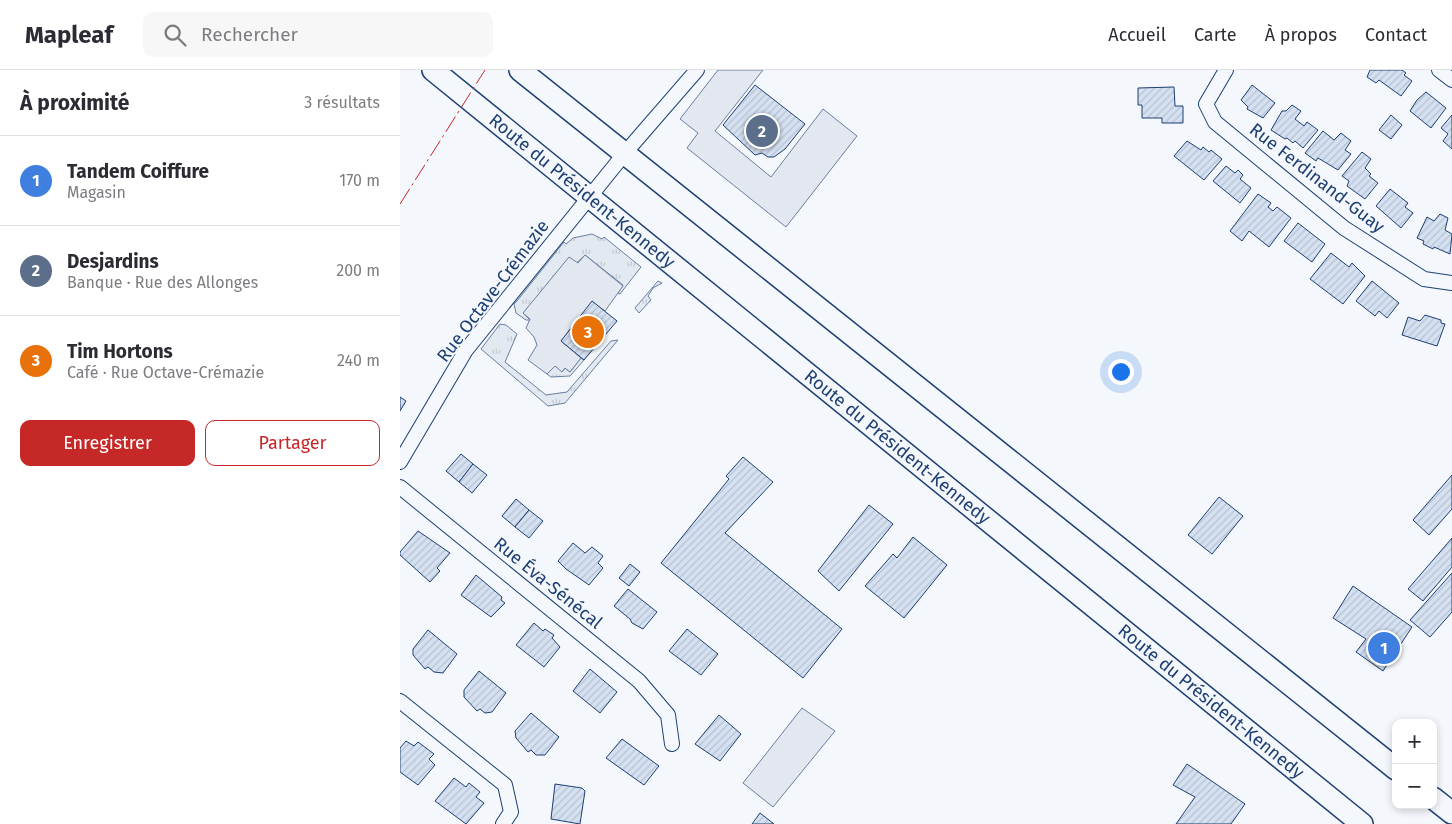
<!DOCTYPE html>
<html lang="fr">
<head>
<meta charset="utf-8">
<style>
	:root { --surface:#fff; --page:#f7f7f7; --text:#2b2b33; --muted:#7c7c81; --line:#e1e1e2; --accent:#c62828 }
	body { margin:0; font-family:"Fira Sans",sans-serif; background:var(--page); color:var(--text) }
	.controls { position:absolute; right:15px; bottom:15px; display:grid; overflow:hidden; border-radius:10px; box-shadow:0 2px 8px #0003 }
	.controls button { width:45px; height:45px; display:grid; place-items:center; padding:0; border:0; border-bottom:1px solid var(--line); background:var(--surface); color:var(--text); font:25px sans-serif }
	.you { position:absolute; left:720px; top:301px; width:18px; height:18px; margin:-12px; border:4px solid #fff; border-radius:50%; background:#1a73e8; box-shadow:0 0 0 8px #1a73e833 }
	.badge { display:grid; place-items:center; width:32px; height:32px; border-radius:50%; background:var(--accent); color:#fff; font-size:16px; font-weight:700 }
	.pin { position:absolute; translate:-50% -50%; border:2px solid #fff; box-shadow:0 1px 5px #0006 }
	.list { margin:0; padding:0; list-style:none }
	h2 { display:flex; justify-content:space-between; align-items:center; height:65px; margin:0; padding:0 20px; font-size:21px }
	h2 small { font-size:16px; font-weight:400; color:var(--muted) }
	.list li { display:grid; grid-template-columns:32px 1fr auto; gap:15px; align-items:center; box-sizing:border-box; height:90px; padding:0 20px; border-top:1px solid var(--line) }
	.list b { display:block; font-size:19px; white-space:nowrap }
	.list p { margin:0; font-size:16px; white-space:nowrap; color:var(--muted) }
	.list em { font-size:16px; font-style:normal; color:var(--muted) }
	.actions { display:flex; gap:10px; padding:15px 20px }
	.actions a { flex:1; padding:11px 0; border:1px solid var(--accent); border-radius:10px; text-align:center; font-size:18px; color:var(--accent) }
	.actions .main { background:var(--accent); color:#fff }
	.icon { flex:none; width:28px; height:28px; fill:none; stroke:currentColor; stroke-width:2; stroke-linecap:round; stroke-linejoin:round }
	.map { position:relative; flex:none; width:1052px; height:754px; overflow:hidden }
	header { display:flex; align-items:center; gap:30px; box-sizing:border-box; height:70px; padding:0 25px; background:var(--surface); border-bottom:1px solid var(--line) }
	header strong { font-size:24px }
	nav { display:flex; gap:28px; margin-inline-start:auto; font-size:18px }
	.search { width:350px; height:45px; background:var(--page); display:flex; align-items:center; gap:12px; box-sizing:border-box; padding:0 18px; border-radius:10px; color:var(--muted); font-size:19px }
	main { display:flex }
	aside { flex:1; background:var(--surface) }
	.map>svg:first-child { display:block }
	.grass { fill:url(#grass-tufts); stroke:#687fa3 }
	.parking { fill:#e3e8f0; stroke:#687fa3 }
	.building { fill:url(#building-hatch); stroke:#1d3f73 }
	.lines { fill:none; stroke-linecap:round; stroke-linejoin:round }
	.minor-casing { stroke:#1d3f73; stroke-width:16 }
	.primary-casing { stroke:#1d3f73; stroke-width:24 }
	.minor { stroke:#f4f7fb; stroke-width:14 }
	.primary { stroke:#f4f7fb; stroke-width:21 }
	.power { stroke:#c62828; stroke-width:1; stroke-dasharray:18 4 2.5 4; stroke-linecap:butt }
	.labels { text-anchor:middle; stroke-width:4; stroke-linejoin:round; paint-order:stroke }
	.street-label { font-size:18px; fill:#1d3f73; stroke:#f4f7fb }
</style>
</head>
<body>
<header>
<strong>Mapleaf</strong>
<div class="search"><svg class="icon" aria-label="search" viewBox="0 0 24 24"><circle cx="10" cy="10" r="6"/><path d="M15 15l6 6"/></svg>Rechercher</div>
<nav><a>Accueil</a><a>Carte</a><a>À propos</a><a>Contact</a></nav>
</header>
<main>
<aside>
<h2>À proximité<small>3 résultats</small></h2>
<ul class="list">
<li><span class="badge" style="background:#3f7fe0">1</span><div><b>Tandem Coiffure</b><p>Magasin</p></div><em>170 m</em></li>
<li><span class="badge" style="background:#5c6f8a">2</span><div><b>Desjardins</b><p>Banque · Rue des Allonges</p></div><em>200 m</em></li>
<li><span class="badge" style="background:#e8710a">3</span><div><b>Tim Hortons</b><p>Café · Rue Octave-Crémazie</p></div><em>240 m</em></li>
</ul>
<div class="actions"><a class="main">Enregistrer</a><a>Partager</a></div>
</aside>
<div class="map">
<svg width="1052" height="754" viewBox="0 0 1052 754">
	<defs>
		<pattern id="grass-tufts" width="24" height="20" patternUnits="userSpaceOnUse" patternTransform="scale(1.25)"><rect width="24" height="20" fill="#e3e9f0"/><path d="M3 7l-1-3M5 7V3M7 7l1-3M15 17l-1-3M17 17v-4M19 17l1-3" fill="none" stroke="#c2c9d1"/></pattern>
		<pattern id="building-hatch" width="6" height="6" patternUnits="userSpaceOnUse" patternTransform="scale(1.25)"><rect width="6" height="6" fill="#d5e0f0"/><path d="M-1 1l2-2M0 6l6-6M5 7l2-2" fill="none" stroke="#b6c1d1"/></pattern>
	</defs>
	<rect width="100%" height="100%" fill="#f4f7fb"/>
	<g class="grass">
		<polygon points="192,164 202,169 204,167 241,197 220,224 218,223 223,215 185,185 123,243 130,250 126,250 116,243 114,234 117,231 164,172 166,174 173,168"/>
		<polygon points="258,211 262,213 253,218 248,226 251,230 239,243 235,238"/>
		<polygon points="100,254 106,255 117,264 105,292 146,325 167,322 211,271 218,270 165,333 148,336 81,279"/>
		<polygon points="181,288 184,290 170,306 151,307 147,304 155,296 163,301 165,298 170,302"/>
	</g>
	<g class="parking">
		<polygon points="318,0 363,0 315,61 371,107 423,39 457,66 386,157 287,78 298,63 280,49"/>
		<polygon points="185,185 223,216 205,241 192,232 161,271 181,288 170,302 165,298 162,302 155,296 147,304 128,290 137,275 134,267 126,258 130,249 123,243 169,187 178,193"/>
		<polygon points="402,638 435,661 373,737 343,713"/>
	</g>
	<g class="building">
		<polygon points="970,0 1002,0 1006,3 1004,5 1012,11 1001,26 979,10 976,13 967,7"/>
		<polygon points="355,15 405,54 385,79 374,87 368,87 362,83 355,85 323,55"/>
		<polygon points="852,15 875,33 863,48 847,39 848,37 841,30"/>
		<polygon points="774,17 775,36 783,36 783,53 762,53 762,48 742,48 742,35 738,35 738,18"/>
		<polygon points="1026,22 1046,38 1031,58 1010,41 1017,30"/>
		<polygon points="892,35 901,41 895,49 904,56 907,52 918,60 903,78 895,71 893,73 887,68 885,69 871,60 882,41 886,41"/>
		<polygon points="991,45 1002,55 991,69 979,60"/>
		<polygon points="1052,45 1052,79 1043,71 1048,64 1041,58"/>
		<polygon points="923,61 934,70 941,63 951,71 945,80 951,84 938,100 918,88 916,91 905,83"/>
		<polygon points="787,71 801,80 803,77 809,82 811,80 822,89 804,110 774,86"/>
		<polygon points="962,82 971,89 965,98 971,104 969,106 978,113 965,129 947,116 949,111 942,106"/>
		<polygon points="826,96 835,103 838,100 843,105 840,109 851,118 840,133 813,111"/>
		<polygon points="990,119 1008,133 1005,137 1013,143 1001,158 976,136"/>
		<polygon points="858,124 871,133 868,137 873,141 877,137 891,148 869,177 849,161 842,171 830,161"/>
		<polygon points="1040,144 1048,148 1045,160 1052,164 1050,184 1034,177 1033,179 1023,174 1024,171 1017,168 1027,147 1034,151"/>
		<polygon points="898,153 925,174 912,192 884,171"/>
		<polygon points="931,183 949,197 952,193 965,206 943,234 910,209"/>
		<polygon points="972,211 999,233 987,248 979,241 975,246 956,231"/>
		<polygon points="192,231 217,251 184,290 161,271"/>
		<polygon points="1025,245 1041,250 1041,253 1045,254 1037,276 1002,265 1008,247 1020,251"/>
		<polygon points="0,327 6,331 0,341"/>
		<polygon points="61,384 73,394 59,412 46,401"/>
		<polygon points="343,387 373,412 325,463 442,559 403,608 261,493 329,409 326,406"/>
		<polygon points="73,394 87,405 72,423 59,412"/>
		<polygon points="1052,405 1052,439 1029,465 1013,450"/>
		<polygon points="819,427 843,446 812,484 788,465"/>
		<polygon points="116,429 129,440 115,457 102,446"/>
		<polygon points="469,435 493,454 439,521 418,501"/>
		<polygon points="129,440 143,451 129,468 115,457"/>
		<polygon points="18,461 50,483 37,498 40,501 30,512 0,485 0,482"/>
		<polygon points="513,467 547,495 504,548 465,516 493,484 497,488"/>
		<polygon points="1052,468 1052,497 1023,531 1008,519"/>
		<polygon points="173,473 185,483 192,477 203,486 198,493 203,498 189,515 166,499 158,491"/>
		<polygon points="230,494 240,502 229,516 219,508"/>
		<polygon points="1052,503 1052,542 1030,567 1010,550"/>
		<polygon points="76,505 102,527 101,530 105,533 91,547 61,525"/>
		<polygon points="953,516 1012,557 983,601 956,582 966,569 933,548"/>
		<polygon points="228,519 257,542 243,559 232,553 230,549 214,536"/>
		<polygon points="134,553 143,561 145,559 154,565 152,568 160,577 144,597 116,575"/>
		<polygon points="287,559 318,584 301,605 269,581"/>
		<polygon points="28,560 57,584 43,603 34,602 28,597 25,599 13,585 13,579"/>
		<polygon points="190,599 217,622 200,643 173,621"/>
		<polygon points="79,601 106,623 92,642 85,643 80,639 77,641 64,627 64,620"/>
		<polygon points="131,643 159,667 145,685 136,685 131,680 128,682 116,668 115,661"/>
		<polygon points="319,645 341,664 320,691 295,674"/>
		<polygon points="222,669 259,696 244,715 206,688"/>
		<polygon points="6,671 14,676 18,672 34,684 29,689 35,695 18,715 0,702 0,678"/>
		<polygon points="787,694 845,734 831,754 776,754 795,727 773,715"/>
		<polygon points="54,708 66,717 69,713 80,722 76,727 84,733 66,754 35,731"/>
		<polygon points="155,714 182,718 185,721 180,754 151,749"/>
		<polygon points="360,743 374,754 352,754"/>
	</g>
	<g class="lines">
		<defs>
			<g id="minor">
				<polyline points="826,0 806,34 815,52 944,158 1024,209 1052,213"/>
				<polyline points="1039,0 1052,10"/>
				<polyline points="0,392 66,280 225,83 297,0"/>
				<polyline points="0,417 239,611 268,645 272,674"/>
				<polyline points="0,631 105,715 111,742 103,754"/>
			</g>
			<g id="primary">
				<path id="s1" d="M33,0L962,754"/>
				<polyline points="120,0 996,699"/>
				<polyline points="1033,728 1052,743"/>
			</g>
		</defs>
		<use href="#minor" class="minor-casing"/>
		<use href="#primary" class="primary-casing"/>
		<use href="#minor" class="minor"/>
		<use href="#primary" class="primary"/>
		<polyline class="power" points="0,134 85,0"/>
	</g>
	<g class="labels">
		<g class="street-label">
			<text transform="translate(917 108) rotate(38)" y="6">Rue Ferdinand-Guay</text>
			<text dy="6" stroke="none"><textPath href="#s1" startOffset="192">Route du Président-Kennedy</textPath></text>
			<text transform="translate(93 221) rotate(-53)" y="6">Rue Octave-Crémazie</text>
			<text dy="6" stroke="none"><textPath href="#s1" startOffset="598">Route du Président-Kennedy</textPath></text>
			<text transform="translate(148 513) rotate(39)" y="6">Rue Éva-Sénécal</text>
			<text dy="6" stroke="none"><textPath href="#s1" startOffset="1002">Route du Président-Kennedy</textPath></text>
		</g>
	</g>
</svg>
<div class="controls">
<button>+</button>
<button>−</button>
</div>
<div class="you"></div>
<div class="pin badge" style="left:984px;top:578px;background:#3f7fe0">1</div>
<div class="pin badge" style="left:362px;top:61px;background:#5c6f8a">2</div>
<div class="pin badge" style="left:188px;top:262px;background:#e8710a">3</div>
</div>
</main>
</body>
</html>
